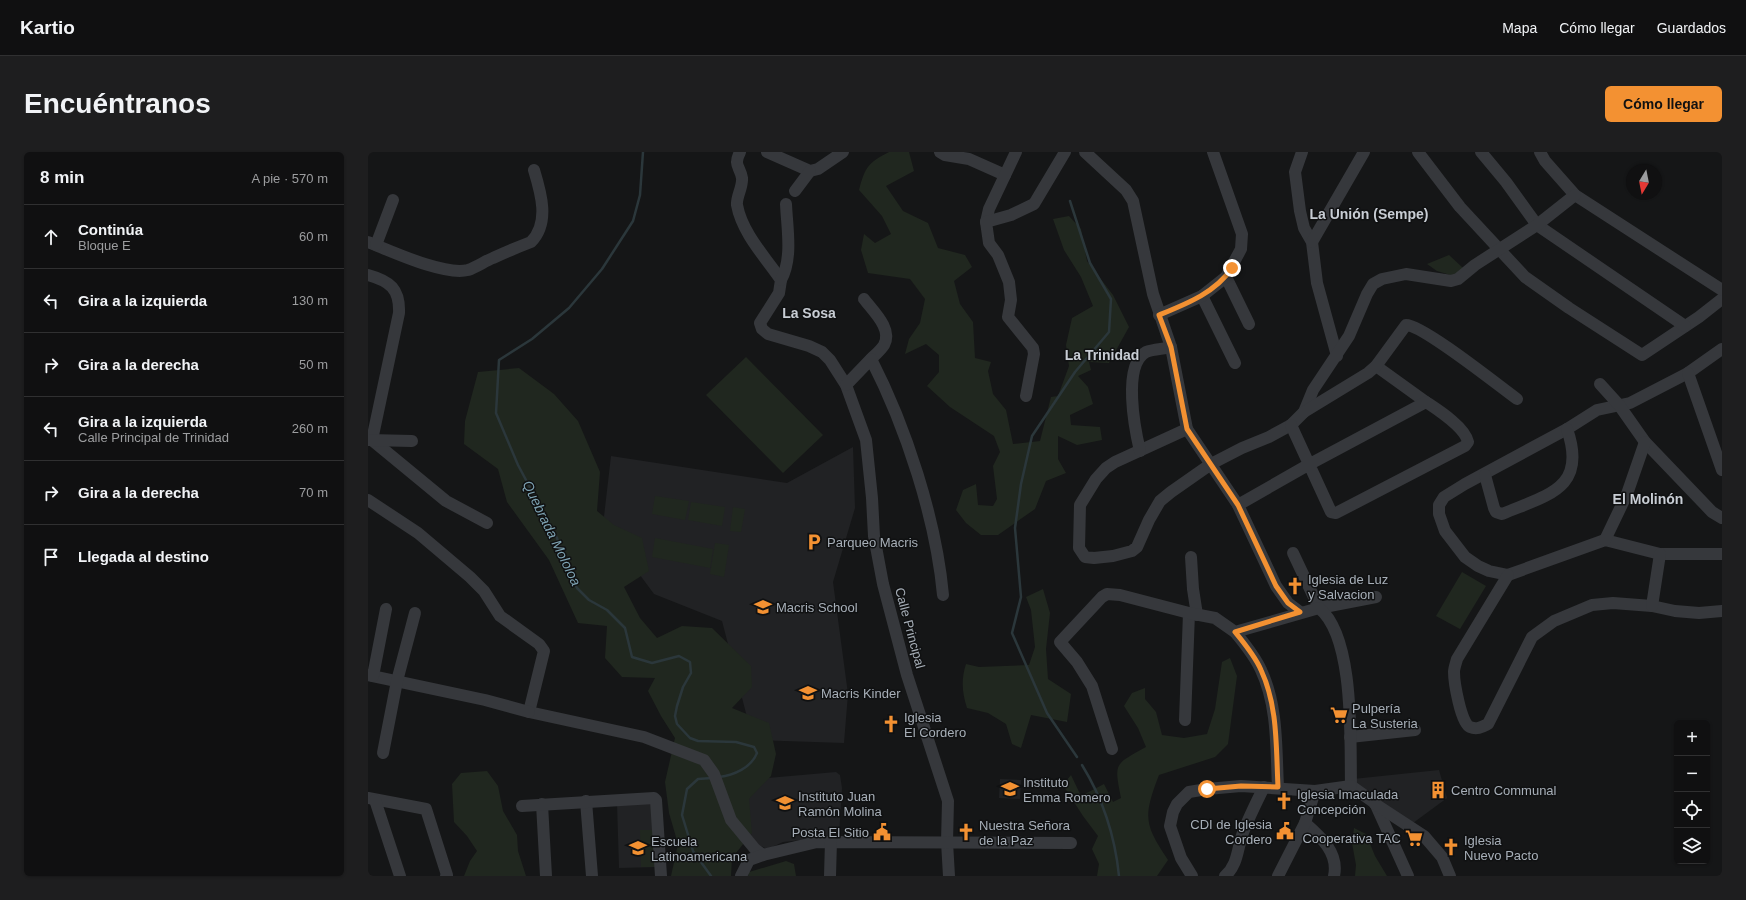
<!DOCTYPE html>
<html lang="es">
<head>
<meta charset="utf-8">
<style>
	body { margin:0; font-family:Arial,sans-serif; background:#1e1e1f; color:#f1f3f6 }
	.controls { position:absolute; right:12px; bottom:12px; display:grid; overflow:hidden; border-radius:6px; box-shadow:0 1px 3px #0004 }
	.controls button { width:36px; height:36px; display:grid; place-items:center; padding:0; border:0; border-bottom:1px solid #303031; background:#101011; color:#f1f3f6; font:20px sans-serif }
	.compass { position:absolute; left:1258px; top:12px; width:36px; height:36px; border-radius:50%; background:#101011; box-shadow:0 1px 3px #0004; rotate:190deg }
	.stop { position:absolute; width:12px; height:12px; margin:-9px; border:3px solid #f39132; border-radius:50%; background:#fff }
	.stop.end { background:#f39132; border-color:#fff; box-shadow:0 1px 4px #0008 }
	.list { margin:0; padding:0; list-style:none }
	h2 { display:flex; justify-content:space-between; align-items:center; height:52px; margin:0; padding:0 16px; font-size:17px }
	h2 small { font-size:13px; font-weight:400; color:#9c9d9f }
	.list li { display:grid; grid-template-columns:26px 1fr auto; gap:12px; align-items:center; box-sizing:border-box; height:64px; padding:0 16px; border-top:1px solid #303031 }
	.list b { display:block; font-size:15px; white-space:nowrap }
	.list p { margin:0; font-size:13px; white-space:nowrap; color:#9c9d9f }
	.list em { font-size:13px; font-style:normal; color:#9c9d9f }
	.icon { flex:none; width:22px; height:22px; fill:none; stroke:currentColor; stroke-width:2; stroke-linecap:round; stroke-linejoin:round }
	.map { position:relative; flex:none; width:1354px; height:724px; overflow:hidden; border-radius:6px }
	header { display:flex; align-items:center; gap:24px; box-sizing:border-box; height:56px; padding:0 20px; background:#101011; border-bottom:1px solid #303031 }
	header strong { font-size:19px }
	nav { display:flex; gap:22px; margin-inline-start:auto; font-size:14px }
	.intro { display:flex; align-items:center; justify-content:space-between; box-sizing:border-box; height:96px; padding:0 24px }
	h1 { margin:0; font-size:28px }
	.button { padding:10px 18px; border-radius:6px; background:#f39132; color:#111; font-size:14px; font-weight:700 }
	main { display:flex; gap:24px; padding:0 24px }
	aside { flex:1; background:#101011; border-radius:6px; box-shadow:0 1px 3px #0004 }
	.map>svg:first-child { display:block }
	.built { fill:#212224 }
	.green { fill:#20271f }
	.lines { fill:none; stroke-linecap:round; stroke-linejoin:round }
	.stream { stroke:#2b373b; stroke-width:2.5 }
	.minor { stroke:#36383c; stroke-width:12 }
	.route { stroke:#f39132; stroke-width:5 }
	.labels { text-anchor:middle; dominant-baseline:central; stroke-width:3; stroke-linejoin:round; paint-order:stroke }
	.poi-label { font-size:13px; fill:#a7afb8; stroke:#101112; text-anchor:start }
	.street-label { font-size:13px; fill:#a7afb8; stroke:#101112 }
	.neighbourhood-label { font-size:14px; font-weight:bold; fill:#c8cdd4; stroke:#101112 }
	.water-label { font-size:14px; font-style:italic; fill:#7ea3b3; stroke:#101112 }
</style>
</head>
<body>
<header>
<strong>Kartio</strong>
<nav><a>Mapa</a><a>Cómo llegar</a><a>Guardados</a></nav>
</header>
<div class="intro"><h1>Encuéntranos</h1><a class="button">Cómo llegar</a></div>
<main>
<aside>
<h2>8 min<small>A pie · 570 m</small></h2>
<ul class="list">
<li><svg class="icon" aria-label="ahead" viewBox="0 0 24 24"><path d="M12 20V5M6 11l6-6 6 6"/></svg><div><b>Continúa</b><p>Bloque E</p></div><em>60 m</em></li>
<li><svg class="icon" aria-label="left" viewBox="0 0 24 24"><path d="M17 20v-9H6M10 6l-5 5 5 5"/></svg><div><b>Gira a la izquierda</b></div><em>130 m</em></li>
<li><svg class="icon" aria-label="right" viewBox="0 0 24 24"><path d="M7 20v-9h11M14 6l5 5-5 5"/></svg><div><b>Gira a la derecha</b></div><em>50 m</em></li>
<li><svg class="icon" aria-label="left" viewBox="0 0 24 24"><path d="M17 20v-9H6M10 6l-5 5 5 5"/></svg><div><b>Gira a la izquierda</b><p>Calle Principal de Trinidad</p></div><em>260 m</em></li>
<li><svg class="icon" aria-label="right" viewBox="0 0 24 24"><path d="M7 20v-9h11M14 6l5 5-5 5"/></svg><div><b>Gira a la derecha</b></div><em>70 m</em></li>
<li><svg class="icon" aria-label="arrive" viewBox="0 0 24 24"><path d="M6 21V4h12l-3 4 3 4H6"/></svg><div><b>Llegada al destino</b></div></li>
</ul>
</aside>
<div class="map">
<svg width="1354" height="724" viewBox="0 0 1354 724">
	<rect width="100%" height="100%" fill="#151617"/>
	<g class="built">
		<path d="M485 295 487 356 465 430 480 542 476 591 385 588 354 469 286 442 235 373 243 304 419 331Z"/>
		<path d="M1071 618 1079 646 1045 671 988 634 985 627Z"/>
		<path d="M468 620 472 623 474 636 471 684 415 690 402 696H397L391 693 384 685 356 630Z"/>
		<path d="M632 627 653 628 652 647 631 646Z"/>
		<path d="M287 650 290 715 251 716 249 652Z"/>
	</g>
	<g class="green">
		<path d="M521 0H541L546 19 518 34 535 59 560 71 570 96 597 103 604 115 586 129 592 152 605 170 607 206 623 210 620 219 625 242 638 258 645 292 672 289 683 245 690 244 701 214 698 193 704 166 725 154 713 125 696 98 685 67 701 64 713 77 719 109 745 143 761 175 741 211 721 210 723 218 710 224 720 235 725 252 702 263 703 273 732 275 734 288 709 293 690 284V307L698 321 678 329 667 357 630 383H613L598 371 588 358 595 338 608 332 610 353 625 354 629 347 625 314 632 300 626 284 582 255 559 234 571 220V203L558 192 537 202 541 187 552 171 557 147 542 127 500 121 493 98 496 82 507 91 523 82 514 64 491 38C497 15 500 11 521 0Z"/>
		<path d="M1081 103 1095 116 1089 125 1069 119 1059 112Z"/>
		<path d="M378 205 455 283 415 321 338 243Z"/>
		<path d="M151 216 186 242 210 269 232 320 229 359 246 373 274 386 281 419 256 435 272 466 289 486 314 474 344 476 383 514 384 535 364 556 401 571 408 602 403 624 381 647 384 681 364 706 363 724H303L310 692 301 661 297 630 307 586 293 564 280 539 287 526 254 525 237 506 239 474 210 471 181 408 139 350 130 317 96 292 97 269 110 220Z"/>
		<path d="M287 344 321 349 317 368 284 362Z"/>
		<path d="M323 350 357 355 354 374 320 368Z"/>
		<path d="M365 355 377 357 373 380 362 379Z"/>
		<path d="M287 386 345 397 342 416 284 405Z"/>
		<path d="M347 391 361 393 356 425 342 422Z"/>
		<path d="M1094 420 1118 434 1092 477 1068 464Z"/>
		<path d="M675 437 682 461 678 497 680 527 703 542 699 570 663 563 653 596 644 592 638 572 620 561 599 556C594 541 593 527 598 512L611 515 661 513 667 495 663 458 658 445Z"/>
		<path d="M862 506 869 524 860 592 847 605 791 623C775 665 776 672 800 708L789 724H729L731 712 724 697 730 684 715 664 695 633 703 623 713 644 736 632 745 650 753 646C746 610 746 613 778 595L770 576 756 554 764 541 777 536V547L788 560 794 583 816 586 839 582 847 557 854 510Z"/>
		<path d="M119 619 130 634 135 659 149 683 150 699 158 724H96L102 709 109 699 99 684 86 670 84 632 93 621Z"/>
		<path d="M986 676 998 682 1007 704 1019 724H987L988 713 984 691Z"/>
		<path d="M272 678H288L290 715H273Z"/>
		<path d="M418 709 426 712 428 724H380L381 720Z"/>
	</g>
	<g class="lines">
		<g class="stream">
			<path d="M275 0 272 43 265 69 234 117 201 156 164 187 131 208 128 261 150 313 189 386 195 410 209 436 221 448 239 458 257 476 264 505 284 511 311 504 322 510 323 521 315 535 309 554 307 564 309 572 322 586 330 589 368 590 386 595 389 601C383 616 366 623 351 625"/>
			<path d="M702 49 722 111 743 147 741 180 707 220 664 284 653 332 647 376 653 445 644 481 679 561 709 605"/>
			<path d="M714 613C735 647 747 684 751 724"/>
			<path d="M343 724 325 699 314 663 319 637 330 627 344 626"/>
		</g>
		<g class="minor">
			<path d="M372 0C365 14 372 14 374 26 375 35 368 45 369 53 374 81 398 106 413 128L411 141 392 171 394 177 400 182 441 194 454 200 462 208 478 233 498 288 504 346 506 384 515 432 539 523 580 649 579 690 581 724"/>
			<path d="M399 0 442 19 450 17 475 0"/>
			<path d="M572 0 577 3 601 7 637 23"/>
			<path d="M717 0 758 38 765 49 785 142 803 195 819 277 870 353 908 434 920 451 932 460"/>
			<path d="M934 0 927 20 932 59 936 76 944 90 949 131 969 204"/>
			<path d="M1050 0 1092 55 1157 125 1201 156 1274 203 1331 165 1354 147"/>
			<path d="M1113 0 1138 30 1169 73 1317 174"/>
			<path d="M1172 0 1177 9 1207 43 1354 138"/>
			<path d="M427 39 442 19"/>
			<path d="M618 70 621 57 648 0"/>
			<path d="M0 90C23 99 76 124 100 118 109 115 117 109 125 106 138 100 150 95 163 90 182 71 173 41 166 18"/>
			<path d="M944 90 996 0"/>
			<path d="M8 93 25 48"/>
			<path d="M0 123C22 129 32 137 31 161L4 288 78 349 119 371"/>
			<path d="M858 125 881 172"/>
			<path d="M413 128C425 106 419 76 418 52"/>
			<path d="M834 144 867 211"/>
			<path d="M496 147C505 159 525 177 516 193 513 198 507 203 503 207"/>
			<path d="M791 163 834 144 858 125 873 97 874 82 845 0"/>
			<path d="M1354 197 1320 221 1262 251 1229 258 1199 277 1097 332 1076 345 1071 353V362L1077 379 1097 405 1110 414 1121 419 1140 423 1237 388 1292 402H1354"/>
			<path d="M1008 214 1058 250"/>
			<path d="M1320 221 1354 318"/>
			<path d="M1232 232 1251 253 1277 290 1344 360 1354 366"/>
			<path d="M478 233 503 207C538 275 568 367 575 443"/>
			<path d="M658 244 666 202 665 196 640 165 643 148 641 130 630 103 621 91 618 70 643 63 666 52 697 0"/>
			<path d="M936 260 945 238 981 184 999 142 1005 132 1014 127 1038 122 1083 129 1090 127 1107 113 1169 73 1207 43"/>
			<path d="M819 277 747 310 738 316 728 327 712 353 711 396 717 405 726 406 745 404 764 399 769 395 781 368 792 349 803 340 843 312 874 296 901 285 923 273 936 260 1000 221 1008 214 1038 173C1055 173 1131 234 1149 247"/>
			<path d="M1 288 44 289"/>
			<path d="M772 299C767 278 754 213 778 200 785 197 796 197 803 195"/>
			<path d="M1117 323 1126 356 1128 360 1134 362C1179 343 1220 337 1199 277"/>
			<path d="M0 348 50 381 102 425 116 439 132 464 171 492 176 499 161 560 276 585 336 608 346 622 363 668 387 697 395 703"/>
			<path d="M870 353 940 313 1058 250C1070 258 1097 275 1100 290L1097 294 968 361 963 360 923 273"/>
			<path d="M1237 388 1259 342 1277 290"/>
			<path d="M925 401 951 456 1008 445"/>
			<path d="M823 405 825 437 829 463"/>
			<path d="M1140 423 1089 507C1088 511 1086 516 1086 520 1086 530 1093 572 1102 575 1109 578 1114 575 1120 572L1164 485 1186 469 1224 453 1245 451 1284 454 1307 459 1331 461 1354 459"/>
			<path d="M1284 454 1292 402"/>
			<path d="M867 480C876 491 887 504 893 518 910 554 908 596 910 635"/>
			<path d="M0 523 117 548 161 560"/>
			<path d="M5 524 18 457"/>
			<path d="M817 568 821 461"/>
			<path d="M982 585 1047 578"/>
			<path d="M744 597 724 534 709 510 692 490 734 445 739 442 752 443 821 461 847 466 867 480 951 456C987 485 982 589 983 634"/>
			<path d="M15 601 29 529 47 461"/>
			<path d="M983 634 1007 651 1040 724"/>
			<path d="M0 646 58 657 79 723 78 724"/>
			<path d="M7 648 32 724"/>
			<path d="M218 649 224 724"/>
			<path d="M174 652 178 724"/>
			<path d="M1007 652 1056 684 1074 705 1082 724"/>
			<path d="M154 654 286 646 288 648 293 724"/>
			<path d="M937 671C953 685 971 701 966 724"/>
			<path d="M373 724 381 708 395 703 449 690 703 691"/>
			<path d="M462 724 463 689"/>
			<path d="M824 724 813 706 802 674 805 660 809 652 821 640 839 637 873 634 947 639 983 634"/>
			<path d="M857 724C871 712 869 694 876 678 882 663 889 649 896 635"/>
			<path d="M910 724 937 671 947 639"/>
		</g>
	</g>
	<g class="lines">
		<path class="route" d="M839 637 873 634 910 635C908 596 910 554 893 518 887 504 876 491 867 480L932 460 920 451 908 434 870 353 819 277 803 195 791 163C818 152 847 141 864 116"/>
	</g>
	<defs>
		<g id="parking-bare" transform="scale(1.38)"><path d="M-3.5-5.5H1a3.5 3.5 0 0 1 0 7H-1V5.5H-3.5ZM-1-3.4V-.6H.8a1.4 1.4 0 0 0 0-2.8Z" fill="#f39132" stroke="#101112" stroke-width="2.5" paint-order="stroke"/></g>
		<g id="church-bare" transform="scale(1.38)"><path d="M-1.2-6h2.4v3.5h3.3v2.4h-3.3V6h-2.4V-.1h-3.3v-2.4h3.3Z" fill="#f39132" stroke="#101112" stroke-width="2.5" paint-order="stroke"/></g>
		<g id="school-bare" transform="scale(1.38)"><path d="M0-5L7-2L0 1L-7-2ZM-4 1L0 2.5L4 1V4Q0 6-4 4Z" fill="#f39132" stroke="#101112" stroke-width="2.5" paint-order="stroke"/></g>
		<g id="supermarket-bare" transform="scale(1.38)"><path d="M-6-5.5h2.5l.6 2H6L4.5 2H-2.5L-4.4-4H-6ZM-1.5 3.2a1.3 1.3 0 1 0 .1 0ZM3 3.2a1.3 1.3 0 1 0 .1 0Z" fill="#f39132" stroke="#101112" stroke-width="2.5" paint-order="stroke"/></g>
		<g id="building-bare" transform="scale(1.38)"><path d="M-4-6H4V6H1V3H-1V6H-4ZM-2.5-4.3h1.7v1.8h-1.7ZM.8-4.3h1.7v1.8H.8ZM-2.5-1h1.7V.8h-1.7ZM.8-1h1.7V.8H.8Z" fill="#f39132" stroke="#101112" stroke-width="2.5" paint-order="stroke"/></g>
		<g id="civic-bare" transform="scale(1.38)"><path d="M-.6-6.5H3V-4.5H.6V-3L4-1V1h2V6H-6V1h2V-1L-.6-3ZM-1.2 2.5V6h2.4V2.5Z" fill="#f39132" stroke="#101112" stroke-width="2.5" paint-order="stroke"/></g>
	</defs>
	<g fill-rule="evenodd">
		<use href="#parking-bare" x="446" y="390"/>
		<use href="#church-bare" x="927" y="434"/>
		<use href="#school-bare" x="395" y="455"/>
		<use href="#school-bare" x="440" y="541"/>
		<use href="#supermarket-bare" x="971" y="563"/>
		<use href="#church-bare" x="523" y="572"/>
		<use href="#school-bare" x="642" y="637"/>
		<use href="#building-bare" x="1070" y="638"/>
		<use href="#church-bare" x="916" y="649"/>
		<use href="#school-bare" x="417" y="651"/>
		<use href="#civic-bare" x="917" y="679"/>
		<use href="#civic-bare" x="514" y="680"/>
		<use href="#church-bare" x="598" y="680"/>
		<use href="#supermarket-bare" x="1046" y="686"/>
		<use href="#church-bare" x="1083" y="695"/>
		<use href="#school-bare" x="270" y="696"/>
	</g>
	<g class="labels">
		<g class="poi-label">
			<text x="459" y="390">Parqueo Macris</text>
			<text x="940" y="427">Iglesia de Luz<tspan x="940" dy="15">y Salvacion</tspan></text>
			<text x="408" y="455">Macris School</text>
			<text x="453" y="541">Macris Kinder</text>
			<text x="984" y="556">Pulpería<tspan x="984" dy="15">La Susteria</tspan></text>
			<text x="536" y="565">Iglesia<tspan x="536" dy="15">El Cordero</tspan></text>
			<text x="655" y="630">Instituto<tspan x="655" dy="15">Emma Romero</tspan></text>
			<text x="1083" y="638">Centro Communal</text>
			<text x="929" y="642">Iglesia Imaculada<tspan x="929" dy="15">Concepción</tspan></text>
			<text x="430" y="644">Instituto Juan<tspan x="430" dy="15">Ramón Molina</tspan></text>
			<text x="904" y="672" text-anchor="end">CDI de Iglesia<tspan x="904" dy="15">Cordero</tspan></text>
			<text x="611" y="673">Nuestra Señora<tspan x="611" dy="15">de la Paz</tspan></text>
			<text x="501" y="680" text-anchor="end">Posta El Sitio</text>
			<text x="1033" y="686" text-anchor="end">Cooperativa TAC</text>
			<text x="1096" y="688">Iglesia<tspan x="1096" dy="15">Nuevo Pacto</tspan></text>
			<text x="283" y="689">Escuela<tspan x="283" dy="15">Latinoamericana</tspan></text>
		</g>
		<g class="street-label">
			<text transform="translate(542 476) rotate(75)">Calle Principal</text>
		</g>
		<g class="neighbourhood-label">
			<text x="1001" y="62">La Unión (Sempe)</text>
			<text x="441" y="161">La Sosa</text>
			<text x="734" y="203">La Trinidad</text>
			<text x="1280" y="347">El Molinón</text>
		</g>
		<g class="water-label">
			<text transform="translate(184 381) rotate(64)">Quebrada Mololoa</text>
		</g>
	</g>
</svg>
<div class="controls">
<button>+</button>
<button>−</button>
<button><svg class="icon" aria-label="locate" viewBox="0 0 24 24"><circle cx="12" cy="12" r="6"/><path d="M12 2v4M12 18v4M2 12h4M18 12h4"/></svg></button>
<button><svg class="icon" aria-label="layers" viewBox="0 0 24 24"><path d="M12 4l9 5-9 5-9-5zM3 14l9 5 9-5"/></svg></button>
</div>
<svg class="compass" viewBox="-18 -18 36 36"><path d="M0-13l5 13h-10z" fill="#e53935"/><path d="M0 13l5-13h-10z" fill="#9c9d9f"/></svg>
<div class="stop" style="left:839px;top:637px"></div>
<div class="stop end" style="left:864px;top:116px"></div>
</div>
</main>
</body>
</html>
